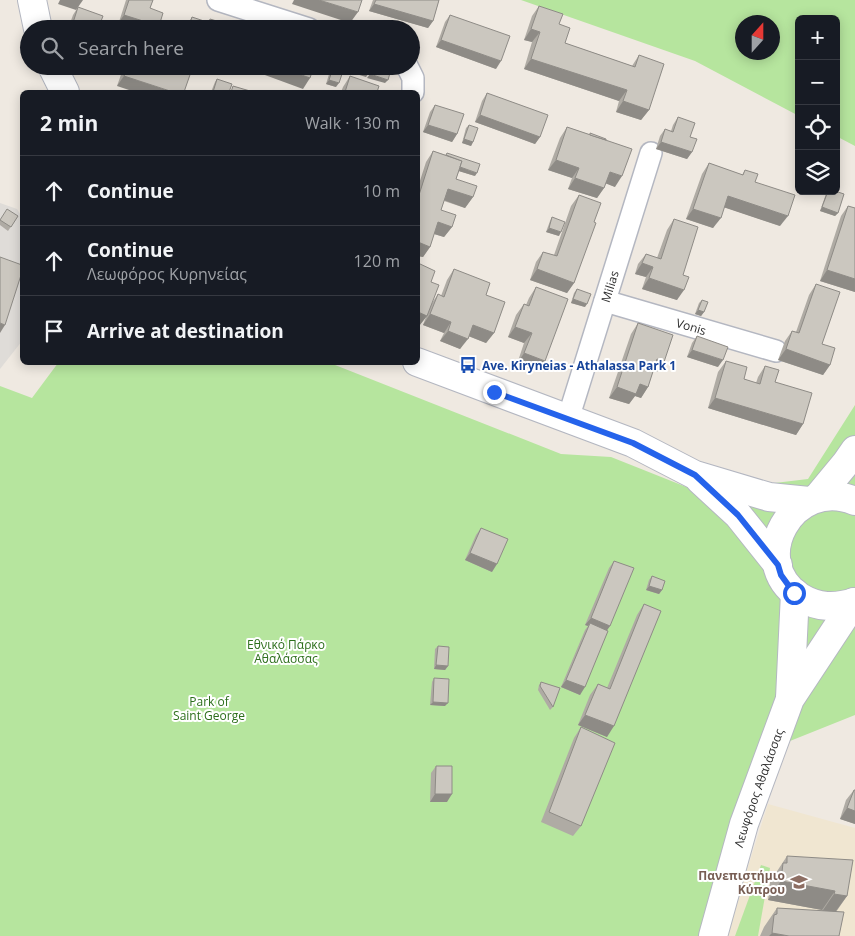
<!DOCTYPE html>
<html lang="en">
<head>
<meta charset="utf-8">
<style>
	body { margin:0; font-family:"Open Sans",sans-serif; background:#20242c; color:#f1f3f6 }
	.controls { position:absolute; right:15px; top:15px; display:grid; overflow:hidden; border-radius:8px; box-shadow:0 2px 12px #0003 }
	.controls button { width:45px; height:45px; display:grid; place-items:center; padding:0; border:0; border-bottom:1px solid #363941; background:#171b24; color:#f1f3f6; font:25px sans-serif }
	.compass { position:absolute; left:735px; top:15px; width:45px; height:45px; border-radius:50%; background:#171b24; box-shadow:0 2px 12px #0003; rotate:21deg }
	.stop { position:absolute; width:15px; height:15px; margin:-11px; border:4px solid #2563eb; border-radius:50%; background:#fff }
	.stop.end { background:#2563eb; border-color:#fff; box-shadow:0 1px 5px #0008 }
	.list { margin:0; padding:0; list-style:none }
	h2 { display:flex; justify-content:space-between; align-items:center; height:65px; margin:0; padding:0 20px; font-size:21px }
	h2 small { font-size:16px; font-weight:400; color:#9ea1a6 }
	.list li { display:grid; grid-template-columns:32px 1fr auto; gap:15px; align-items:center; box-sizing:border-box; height:70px; padding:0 20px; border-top:1px solid #363941 }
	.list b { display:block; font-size:19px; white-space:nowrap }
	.list p { margin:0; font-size:16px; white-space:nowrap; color:#9ea1a6 }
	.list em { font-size:16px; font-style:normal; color:#9ea1a6 }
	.icon { flex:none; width:28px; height:28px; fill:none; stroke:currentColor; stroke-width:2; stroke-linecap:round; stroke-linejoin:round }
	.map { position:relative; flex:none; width:855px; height:936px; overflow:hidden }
	.search { position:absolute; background:#171b24; box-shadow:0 2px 12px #0003; left:20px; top:20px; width:400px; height:55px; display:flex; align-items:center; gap:12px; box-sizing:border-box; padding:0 18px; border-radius:28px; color:#9ea1a6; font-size:19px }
	.panel { position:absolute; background:#171b24; box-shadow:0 2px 12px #0003; left:20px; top:90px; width:400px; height:275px; border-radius:8px }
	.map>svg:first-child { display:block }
	.education { fill:#f0e6d1 }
	.green { fill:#b6e59e; fill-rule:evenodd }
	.plaza { fill:#dfdcd8 }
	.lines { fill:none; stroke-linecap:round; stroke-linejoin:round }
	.minor-casing { stroke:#b4b7c1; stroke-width:24 }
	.secondary-casing { stroke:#b4b7c1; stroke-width:30 }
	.minor { stroke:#fff; stroke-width:21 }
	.secondary { stroke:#fff; stroke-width:28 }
	.wall { fill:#afaba4 }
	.shaded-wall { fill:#8e8b86 }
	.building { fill:#cbc7bf; stroke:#8e8b86 }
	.route { stroke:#2563eb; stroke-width:6 }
	.labels { text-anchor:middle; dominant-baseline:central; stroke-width:4; stroke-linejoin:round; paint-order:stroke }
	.street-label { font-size:12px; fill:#2e2e2e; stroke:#fff }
	.transit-label { font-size:12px; font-weight:bold; fill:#164399; stroke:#fff; text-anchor:start }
	.park-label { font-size:12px; fill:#2c6e1b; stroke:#fff }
	.education-label { font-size:12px; font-weight:bold; fill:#785e54; stroke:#fff; text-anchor:end }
</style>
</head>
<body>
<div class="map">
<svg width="855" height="936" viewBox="0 0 855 936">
	<rect width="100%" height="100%" fill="#efe9e1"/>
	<path class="education" d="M768 804 855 828V936H726Z"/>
	<g class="green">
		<path d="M521 0H855V146L836 136V19H799V116L695 61ZM742 22H772V52H742Z"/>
		<path d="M58 363H330L561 454 611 457 699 492 808 479 855 405V715L765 751 700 936H0V386L32 398Z"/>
		<path d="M761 865 770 868 758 936H735Z"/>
	</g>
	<path class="plaza" d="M0 203 17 209 22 217V341L0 369Z"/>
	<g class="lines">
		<g class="minor-casing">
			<g id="minor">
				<path d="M218 0 309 29"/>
				<path d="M407 66 413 78V92"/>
				<path id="s1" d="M605 301 776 351"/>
				<path id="s2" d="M568 419 651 153"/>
			</g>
		</g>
		<g class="secondary-casing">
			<g id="secondary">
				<path d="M32 0 38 29"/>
				<path d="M52 66 65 92"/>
				<path d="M417 362 633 443 695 475 769 497 809 501"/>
				<path d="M700 480 738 515 778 565"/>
				<path d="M817 498 846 463 855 450"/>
				<path d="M855 501C793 475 745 561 800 597 818 608 835 608 855 602"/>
				<path d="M790 698 795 593"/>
				<path id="s3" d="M713 936 744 824 790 699 854 602"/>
			</g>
		</g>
		<use href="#minor" class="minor"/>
		<use href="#secondary" class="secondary"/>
	</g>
	<g class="wall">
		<path d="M126 0H153L150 8 159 26 157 29H141L119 22Z"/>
		<path d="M373 0H439L433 21 428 28 369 11Z"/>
		<path d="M539 6 559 24 565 43 632 66 639 55 649 110 641 120 616 112 619 101 524 69 532 42 524 40 532 16Z"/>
		<path d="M78 7 98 29H68L73 15Z"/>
		<path d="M450 15 496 69 436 47 445 22Z"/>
		<path d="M192 17 205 29H187L190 20Z"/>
		<path d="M124 66H184L117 86Z"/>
		<path d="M333 68 336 87 326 84 330 71Z"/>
		<path d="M350 76 377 92H341L343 87Z"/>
		<path d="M217 79 229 92H211L215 82Z"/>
		<path d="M487 93 540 137 535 144 475 122 482 101Z"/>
		<path d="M435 105 457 134 452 142 423 132 430 112Z"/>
		<path d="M678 117 692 152 687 159 656 149 660 136 665 129 671 131 673 125Z"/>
		<path d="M469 125 473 142 471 146 462 143 466 128Z"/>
		<path d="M567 127 606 140 615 187 606 183 604 188 597 198 568 189 572 178 548 170 560 138Z"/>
		<path d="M433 151 446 155 447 153 475 176 459 171 456 179 473 197 465 208 444 201 441 210 452 227 444 237 434 234 430 247 423 257 418 256V187L426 162Z"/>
		<path d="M709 163 742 175 745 170 755 182 780 226 724 207 713 228 686 219 702 174Z"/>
		<path d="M827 191H835L838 213 835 216 820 211Z"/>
		<path d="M579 195 594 222 574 283 567 293 530 280 536 262 543 252 554 255 571 206Z"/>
		<path d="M848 206 855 208V292L820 281 841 216Z"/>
		<path d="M18 216 8 231 0 225V219Z"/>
		<path d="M552 217 559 236 546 232 550 221Z"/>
		<path d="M674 219 683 275 677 300 642 289 646 277 635 274 638 264 646 254 657 258 667 230Z"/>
		<path d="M454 269 486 295 494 333 486 343 468 336 460 349 440 341 444 333 423 325 426 317 419 326 431 282 432 303 438 294 441 296 447 280Z"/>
		<path d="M816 284 822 344 830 365 823 375 778 360 785 341 792 331 796 332 809 295Z"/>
		<path d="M536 287 537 371 517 364 524 343 508 337 516 315 524 304 526 305 529 298Z"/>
		<path d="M577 289 585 307 571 303 574 293Z"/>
		<path d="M702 300 704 312 701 316 695 314 699 303Z"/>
		<path d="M638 323 664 362 657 372 653 371 648 387 641 398 635 396 629 404 609 398 631 334Z"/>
		<path d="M697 336 718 367 687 357 692 343Z"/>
		<path d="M726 361 744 379 756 383 758 377 765 366 803 424 796 435 708 408 718 372Z"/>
		<path d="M481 528 492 572 465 560 476 535Z"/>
		<path d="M614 561 610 626 607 630 580 695 561 687 585 630 588 626 585 625 609 568Z"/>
		<path d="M652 576 662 590 659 594 646 590 649 580Z"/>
		<path d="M644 604 607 737 578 725 590 695 598 684 607 688 637 615Z"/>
		<path d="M438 646 448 666 445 670 434 669 435 649Z"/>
		<path d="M434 678 445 706 430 705 432 682Z"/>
		<path d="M541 682 553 707 550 710 538 690 539 685Z"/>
		<path d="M581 727V826L573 836 541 822 574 738Z"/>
		<path d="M436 766 447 802H430L431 773Z"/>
		<path d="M854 790 855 824 840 819 846 800Z"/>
		<path d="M787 856 847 896 836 912 839 936H760L764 927 777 908 821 911 822 910 768 900 770 882Z"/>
	</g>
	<g class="shaded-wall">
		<path d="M60 0H83L76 10 58 4Z"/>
		<path d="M294 0H319L358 12 350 23 292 4Z"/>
		<path d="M374 4 433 21 428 28 369 11Z"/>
		<path d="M124 15 159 26 157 29H141L119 22Z"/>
		<path d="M531 29 540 32 532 42 524 40Z"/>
		<path d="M441 40 501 61 496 69 436 47Z"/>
		<path d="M531 59 627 90 619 101 524 69Z"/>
		<path d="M240 66H277L310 78 303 89Z"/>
		<path d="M333 66H359L371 70 366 77 333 67Z"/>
		<path d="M370 74 388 80 385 83 367 78Z"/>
		<path d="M124 76 173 92H135L117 86Z"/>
		<path d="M329 80 339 83 336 87 326 84Z"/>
		<path d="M623 101 649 110 641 120 616 112Z"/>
		<path d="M480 115 540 137 535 144 475 122Z"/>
		<path d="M428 125 457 134 452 142 423 132Z"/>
		<path d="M464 139 473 142 471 146 462 143Z"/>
		<path d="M661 142 692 152 687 159 656 149Z"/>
		<path d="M556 160 579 168 572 178 548 170Z"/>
		<path d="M444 162 477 173 475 176 442 166Z"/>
		<path d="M610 172 622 176 615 187 602 182Z"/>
		<path d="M575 178 604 188 597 198 568 189Z"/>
		<path d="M448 189 473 197 465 208 441 199Z"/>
		<path d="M728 196 788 216 780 226 720 206Z"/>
		<path d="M822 207 838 213 835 216 820 211Z"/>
		<path d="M693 209 721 218 713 228 686 219Z"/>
		<path d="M438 222 452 227 444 237 431 233Z"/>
		<path d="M549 228 561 232 559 236 546 232Z"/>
		<path d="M418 242 430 247 423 257 418 256Z"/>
		<path d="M642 263 653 267 646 277 635 274Z"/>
		<path d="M537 269 574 283 567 293 530 280Z"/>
		<path d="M827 270 855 279V292L820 281Z"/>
		<path d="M649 278 684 290 677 300 642 289Z"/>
		<path d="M573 299 587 304 585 307 571 303Z"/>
		<path d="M698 310 704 312 701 316 695 314Z"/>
		<path d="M418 312 427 316 419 326 418 325Z"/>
		<path d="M430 314 451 322 444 333 423 325Z"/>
		<path d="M0 323 5 325 0 333Z"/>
		<path d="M473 325 494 333 486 343 466 335Z"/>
		<path d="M515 327 532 333 524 343 508 337Z"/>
		<path d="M448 331 468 339 460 349 440 341Z"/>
		<path d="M786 349 830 365 823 375 778 360Z"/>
		<path d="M692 350 723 360 718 367 687 357Z"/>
		<path d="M524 353 545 361 537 371 517 364Z"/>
		<path d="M657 359 664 362 657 372 650 370Z"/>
		<path d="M640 384 648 387 641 398 635 396 629 404 609 398 617 387Z"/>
		<path d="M715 398 803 424 796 435 708 408Z"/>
		<path d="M470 553 497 564 492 572 465 560Z"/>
		<path d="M649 586 662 590 659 594 646 590Z"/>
		<path d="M591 618 610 626 605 633 590 623 588 626 585 625Z"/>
		<path d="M436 665 448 666 445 670 434 669Z"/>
		<path d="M566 680 585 687 580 695 561 687Z"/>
		<path d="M433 702 448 703 445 706 430 705Z"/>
		<path d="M585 715 614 726 607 737 578 725Z"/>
		<path d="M435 794H452L447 802H430Z"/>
		<path d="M847 808 855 811V824L840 819Z"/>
		<path d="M781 881 835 891 822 910 768 900Z"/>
		<path d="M834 894 847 896 833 915 821 913Z"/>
		<path d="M772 933 789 936H769Z"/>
	</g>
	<g class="building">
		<path d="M129 0H153L150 8 163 13 159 26 124 15Z"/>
		<path d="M319 0H362L358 12Z"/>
		<path d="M376 0H439L433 21 374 4Z"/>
		<path d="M539 6 563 14 559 24 570 28 565 43 635 67 639 55 664 64 649 110 623 101 627 90 531 59 540 32 531 29Z"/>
		<path d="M78 7 103 16 98 29H71Z"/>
		<path d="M450 15 510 36 501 61 441 40Z"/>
		<path d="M192 17 207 22 205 29H188Z"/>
		<path d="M210 19 220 22 218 29H207Z"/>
		<path d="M128 66H184L192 69 184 92H173L124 76Z"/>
		<path d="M277 66H314L310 78Z"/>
		<path d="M359 66H372L371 70Z"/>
		<path d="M372 66H392L388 80 370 74Z"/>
		<path d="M333 68 343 71 339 83 329 80Z"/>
		<path d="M350 76 379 86 377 92H345Z"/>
		<path d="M217 79 232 84 229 92H213Z"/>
		<path d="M233 86 250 91V92H231Z"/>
		<path d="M487 93 548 115 540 137 480 115Z"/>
		<path d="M435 105 464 114 457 134 428 125Z"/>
		<path d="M678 117 695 123 690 137 697 139 692 152 661 142 665 129 673 132Z"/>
		<path d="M469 125 478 128 473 142 464 139Z"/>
		<path d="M567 127 632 149 622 176 610 172 604 188 575 178 579 168 556 160Z"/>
		<path d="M590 133 606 139V140L590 135Z"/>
		<path d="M433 151 462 161 456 179 477 186 473 197 448 189 441 210 456 215 452 227 438 222 430 247 418 242V198Z"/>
		<path d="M447 153 480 164 477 173 460 167 462 161 446 155Z"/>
		<path d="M709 163 743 175 745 170 758 174 755 182 795 195 788 216 728 196 721 218 693 209Z"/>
		<path d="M828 191H835L844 194 838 213 822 207Z"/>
		<path d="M579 195 601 203 594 222 596 223 574 283 537 269 543 252 557 256Z"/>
		<path d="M848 206 855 208V279L827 270Z"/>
		<path d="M7 209 18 216 11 227 0 220Z"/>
		<path d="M552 217 565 222 561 232 549 228Z"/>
		<path d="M674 219 698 227 683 275 689 277 684 290 649 278 653 267 642 263 646 254 661 259Z"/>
		<path d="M0 257 22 265V272L5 325 0 323Z"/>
		<path d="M418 263 435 271 431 282 439 285 427 316 418 312Z"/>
		<path d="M454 269 490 283 486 295 505 302 494 333 473 325 468 339 448 331 451 322 430 314 438 294 444 297Z"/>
		<path d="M816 284 840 292 822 344 835 348 830 365 786 349 792 331 799 333Z"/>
		<path d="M536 287 568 299 545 361 524 353 532 333 515 327 524 304 529 306Z"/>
		<path d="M577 289 591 294 587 304 573 299Z"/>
		<path d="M702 300 708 302 704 312 698 310Z"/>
		<path d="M638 323 673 335 664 362 657 359 648 387 640 384 636 394 617 387Z"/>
		<path d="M697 336 728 347 723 360 692 350Z"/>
		<path d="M726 361 747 367 744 379 760 384 765 366 779 370 775 382 812 393 803 424 715 398Z"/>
		<path d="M481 528 508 539 497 564 470 553Z"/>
		<path d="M614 561 634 568 610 626 591 618Z"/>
		<path d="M652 576 665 581 662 590 649 586Z"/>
		<path d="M644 604 661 611 614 726 585 715 598 684 610 689Z"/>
		<path d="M590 623 608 631 585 687 566 680Z"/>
		<path d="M438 646 449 647 448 666 436 665Z"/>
		<path d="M434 678 449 679 448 703 433 702Z"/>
		<path d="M541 682 560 688 553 707 540 686Z"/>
		<path d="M581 727 615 743 581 826 549 812Z"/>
		<path d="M436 766H452V794H435Z"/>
		<path d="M854 790H855V811L847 808Z"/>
		<path d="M787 856 853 860 847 896 834 894 835 891 781 881 783 863H787Z"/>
		<path d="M777 908 844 912 839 936H789L772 933 774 915 777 914Z"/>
	</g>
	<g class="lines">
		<path class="route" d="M494 392 633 443 695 475 738 515 778 565 781 575 794 593"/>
	</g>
	<defs>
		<g id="bus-bare" transform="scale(1.35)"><path d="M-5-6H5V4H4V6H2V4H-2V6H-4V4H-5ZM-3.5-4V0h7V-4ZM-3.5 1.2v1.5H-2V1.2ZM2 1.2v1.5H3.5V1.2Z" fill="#1a4fb4" stroke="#fff" stroke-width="2.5" paint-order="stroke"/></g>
		<g id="university-bare" transform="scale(1.35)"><path d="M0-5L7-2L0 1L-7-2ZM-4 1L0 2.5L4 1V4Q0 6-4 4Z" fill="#8d6e63" stroke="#fff" stroke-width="2.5" paint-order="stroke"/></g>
	</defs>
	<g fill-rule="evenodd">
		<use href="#bus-bare" x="468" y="365"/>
		<use href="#university-bare" x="799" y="882"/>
	</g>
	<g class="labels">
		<g class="street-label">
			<text stroke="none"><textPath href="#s2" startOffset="139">Milias</textPath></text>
			<text stroke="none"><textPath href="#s1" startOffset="90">Vonis</textPath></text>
			<text stroke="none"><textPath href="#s3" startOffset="155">Λεωφόρος Αθαλάσσας</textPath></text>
		</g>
		<g class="transit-label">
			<text x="482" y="365">Ave. Kiryneias - Athalassa Park 1</text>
		</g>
		<g class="park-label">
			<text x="286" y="644">Εθνικό Πάρκο<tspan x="286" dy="14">Αθαλάσσας</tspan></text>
			<text x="209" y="701">Park of<tspan x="209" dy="14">Saint George</tspan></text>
		</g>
		<g class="education-label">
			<text x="785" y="875">Πανεπιστήμιο<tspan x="785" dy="14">Κύπρου</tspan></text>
		</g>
	</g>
</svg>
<div class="controls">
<button>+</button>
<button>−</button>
<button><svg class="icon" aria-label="locate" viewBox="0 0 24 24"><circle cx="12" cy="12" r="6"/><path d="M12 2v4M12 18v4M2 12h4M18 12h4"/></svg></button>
<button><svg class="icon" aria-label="layers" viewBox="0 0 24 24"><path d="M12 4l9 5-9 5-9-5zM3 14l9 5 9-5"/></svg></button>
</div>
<svg class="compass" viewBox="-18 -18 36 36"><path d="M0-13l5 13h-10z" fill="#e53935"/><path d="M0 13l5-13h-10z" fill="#9ea1a6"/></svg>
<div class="stop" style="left:794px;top:593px"></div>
<div class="stop end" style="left:494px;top:392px"></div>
<div class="search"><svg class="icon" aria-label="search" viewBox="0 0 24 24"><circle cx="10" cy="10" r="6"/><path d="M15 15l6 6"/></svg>Search here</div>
<section class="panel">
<h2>2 min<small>Walk · 130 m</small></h2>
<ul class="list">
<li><svg class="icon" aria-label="ahead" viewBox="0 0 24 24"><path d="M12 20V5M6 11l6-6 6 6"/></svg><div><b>Continue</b></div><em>10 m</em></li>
<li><svg class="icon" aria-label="ahead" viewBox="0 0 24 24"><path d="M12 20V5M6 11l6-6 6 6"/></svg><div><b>Continue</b><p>Λεωφόρος Κυρηνείας</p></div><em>120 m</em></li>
<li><svg class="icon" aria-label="arrive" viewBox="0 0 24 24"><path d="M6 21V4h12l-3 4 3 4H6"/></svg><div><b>Arrive at destination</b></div></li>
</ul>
</section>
</div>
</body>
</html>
